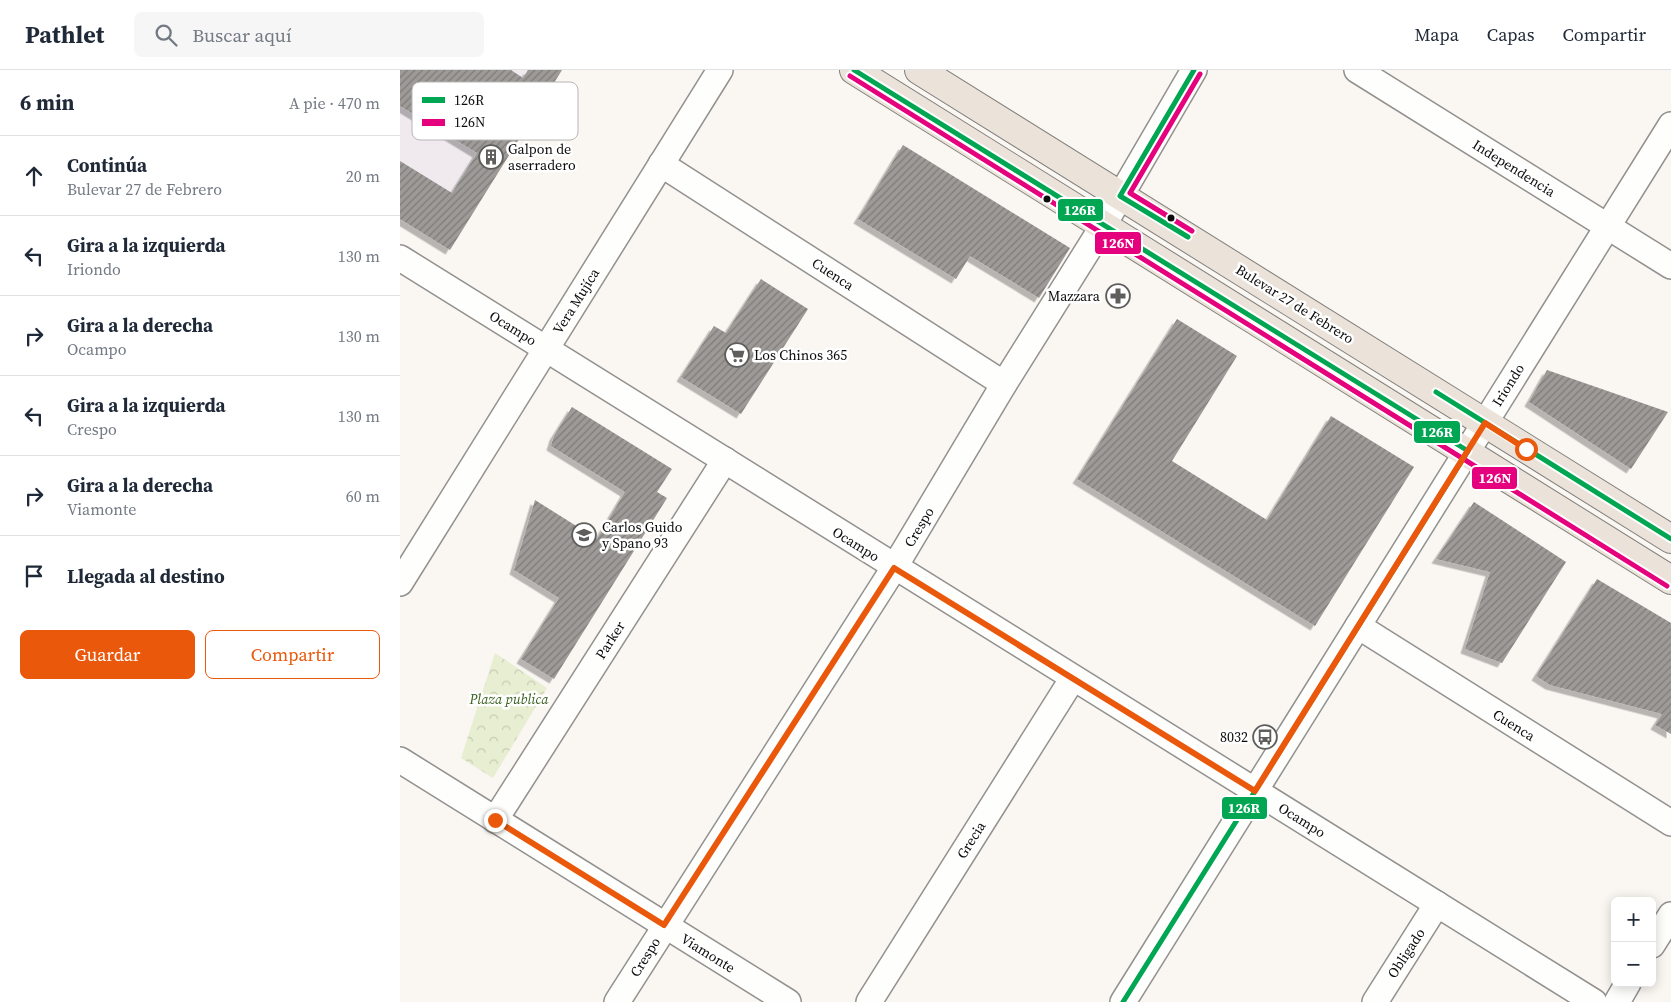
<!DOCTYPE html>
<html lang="es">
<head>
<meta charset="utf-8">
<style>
	body { margin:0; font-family:"Source Serif 4",serif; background:#f6f6f7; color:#1f2937 }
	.controls { position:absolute; right:15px; bottom:15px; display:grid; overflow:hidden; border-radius:8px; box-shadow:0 2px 12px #0003 }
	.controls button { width:45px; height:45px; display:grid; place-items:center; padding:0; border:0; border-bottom:1px solid #e0e1e3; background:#fff; color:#1f2937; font:25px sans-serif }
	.stop { position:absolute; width:15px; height:15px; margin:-11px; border:4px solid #ea580c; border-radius:50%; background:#fff }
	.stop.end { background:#ea580c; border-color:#fff; box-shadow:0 1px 5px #0008 }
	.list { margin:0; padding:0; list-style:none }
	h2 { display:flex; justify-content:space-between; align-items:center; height:65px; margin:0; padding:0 20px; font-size:21px }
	h2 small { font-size:16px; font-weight:400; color:#747a83 }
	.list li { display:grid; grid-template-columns:32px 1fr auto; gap:15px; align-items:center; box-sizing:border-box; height:80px; padding:0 20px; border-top:1px solid #e0e1e3 }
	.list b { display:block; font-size:19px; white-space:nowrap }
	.list p { margin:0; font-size:16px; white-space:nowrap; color:#747a83 }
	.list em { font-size:16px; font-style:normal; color:#747a83 }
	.actions { display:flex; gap:10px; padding:15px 20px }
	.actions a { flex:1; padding:11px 0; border:1px solid #ea580c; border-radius:8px; text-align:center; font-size:18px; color:#ea580c }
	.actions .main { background:#ea580c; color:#fff }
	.icon { flex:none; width:28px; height:28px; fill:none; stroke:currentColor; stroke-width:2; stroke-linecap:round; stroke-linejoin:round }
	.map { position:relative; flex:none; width:1271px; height:932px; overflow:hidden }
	header { display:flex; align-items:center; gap:30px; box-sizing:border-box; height:70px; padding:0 25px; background:#fff; border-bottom:1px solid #e0e1e3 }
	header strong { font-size:24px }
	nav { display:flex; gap:28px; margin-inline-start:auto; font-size:18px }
	.search { width:350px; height:45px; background:#f6f6f7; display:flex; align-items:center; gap:12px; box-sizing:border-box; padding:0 18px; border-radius:8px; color:#747a83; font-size:19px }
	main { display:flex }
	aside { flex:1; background:#fff }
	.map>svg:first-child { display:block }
	.industrial { fill:#f0eaee }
	.park { fill:url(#park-crowns) }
	.building { fill:url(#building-hatch); filter:url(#shadow) }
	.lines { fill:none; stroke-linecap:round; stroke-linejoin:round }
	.minor-casing { stroke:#93918f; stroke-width:28 }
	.major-casing { stroke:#807f7c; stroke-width:30 }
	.minor { stroke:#fefefd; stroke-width:25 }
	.major { stroke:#ebe2d9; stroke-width:28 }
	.bus-1-casing { stroke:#fff; stroke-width:9 }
	.bus-2-casing { stroke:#fff; stroke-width:9 }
	.bus-1 { stroke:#00a651; stroke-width:5 }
	.bus-2 { stroke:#e5007d; stroke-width:5 }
	.route { stroke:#ea580c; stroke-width:6 }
	.bus-dot { fill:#0c0c0c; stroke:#fff; stroke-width:2 }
	.labels { text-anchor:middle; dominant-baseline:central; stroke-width:5; stroke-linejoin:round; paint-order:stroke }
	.poi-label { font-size:14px; fill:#0c0c0c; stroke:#fff; text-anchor:start }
	.street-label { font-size:14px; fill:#0c0c0c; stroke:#fff }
	.park-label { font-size:14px; font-style:italic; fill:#3b6120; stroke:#fff }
	.key { fill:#fff; stroke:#b6b6b6; stroke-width:1 }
	.key-label { font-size:14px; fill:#0c0c0c }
	.line-badge { stroke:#fff; stroke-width:2 }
	.badge-label { font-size:14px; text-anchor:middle; font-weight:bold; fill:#fff }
</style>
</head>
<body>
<header>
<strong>Pathlet</strong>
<div class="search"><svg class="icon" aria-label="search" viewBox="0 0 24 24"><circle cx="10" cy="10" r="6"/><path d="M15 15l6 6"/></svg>Buscar aquí</div>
<nav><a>Mapa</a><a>Capas</a><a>Compartir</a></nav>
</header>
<main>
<aside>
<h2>6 min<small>A pie · 470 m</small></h2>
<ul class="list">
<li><svg class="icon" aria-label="ahead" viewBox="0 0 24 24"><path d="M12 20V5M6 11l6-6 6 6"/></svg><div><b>Continúa</b><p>Bulevar 27 de Febrero</p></div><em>20 m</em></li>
<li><svg class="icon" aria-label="left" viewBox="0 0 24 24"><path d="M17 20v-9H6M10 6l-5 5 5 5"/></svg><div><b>Gira a la izquierda</b><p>Iriondo</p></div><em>130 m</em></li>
<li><svg class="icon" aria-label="right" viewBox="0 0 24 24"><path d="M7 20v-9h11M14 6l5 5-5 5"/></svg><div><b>Gira a la derecha</b><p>Ocampo</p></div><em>130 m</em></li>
<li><svg class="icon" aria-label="left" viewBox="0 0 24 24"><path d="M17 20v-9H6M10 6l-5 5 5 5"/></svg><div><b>Gira a la izquierda</b><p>Crespo</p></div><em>130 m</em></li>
<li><svg class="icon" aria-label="right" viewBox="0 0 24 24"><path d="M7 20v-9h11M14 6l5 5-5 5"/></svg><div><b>Gira a la derecha</b><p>Viamonte</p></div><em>60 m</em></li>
<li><svg class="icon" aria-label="arrive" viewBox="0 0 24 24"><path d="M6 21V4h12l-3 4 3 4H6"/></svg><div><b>Llegada al destino</b></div></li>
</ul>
<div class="actions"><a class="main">Guardar</a><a>Compartir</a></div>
</aside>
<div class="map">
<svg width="1271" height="932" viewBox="0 0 1271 932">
	<defs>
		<pattern id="park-crowns" width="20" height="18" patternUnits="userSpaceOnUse" patternTransform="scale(1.25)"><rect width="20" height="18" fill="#e8eed2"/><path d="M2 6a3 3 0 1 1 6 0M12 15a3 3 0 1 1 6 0" fill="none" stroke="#c6cbb3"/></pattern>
		<pattern id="building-hatch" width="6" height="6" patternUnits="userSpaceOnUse" patternTransform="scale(1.25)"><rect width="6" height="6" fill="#9d9a97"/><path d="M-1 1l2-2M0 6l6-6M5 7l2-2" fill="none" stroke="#7e7c7a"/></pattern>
		<filter id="shadow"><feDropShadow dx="-4.5" dy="4.5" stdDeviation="0" flood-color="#0004"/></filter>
	</defs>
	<rect width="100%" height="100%" fill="#faf6f1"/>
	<path class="industrial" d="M0 0H162L50 180 0 149Z"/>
	<path class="park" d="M95 583 147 618 93 708 61 688Z"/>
	<g class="building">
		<path d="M0 0H111L123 8 128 0H162L50 180 0 149V91L52 123 77 83 0 36Z"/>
		<path d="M503 75 670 178 639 228 570 186 556 209 458 149Z"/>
		<path d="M361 209 408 239 341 344 281 307 314 256 326 263Z"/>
		<path d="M777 249 837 286 772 391 867 450 931 346 1014 397 915 556 677 409Z"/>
		<path d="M1147 300 1268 342 1231 399 1129 332Z"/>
		<path d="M172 337 272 399 257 422 267 428 154 609 121 589 159 528 114 500 135 430 197 469 225 422 151 376 154 366Z"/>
		<path d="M1074 432 1166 492 1102 593 1065 579 1090 502 1036 489Z"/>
		<path d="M1197 509 1271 553V664L1255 655 1262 644 1150 615 1136 606Z"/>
	</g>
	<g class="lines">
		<g class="minor-casing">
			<g id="minor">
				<path d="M957 0 1271 196"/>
				<path d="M261 94 604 314"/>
				<path d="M0 188 1194 932"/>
				<path d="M0 513 320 0"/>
				<path d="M958 556 1271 753"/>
				<path d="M0 690 388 932"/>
				<path d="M95 750 325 390"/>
				<path d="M1252 875 1271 845"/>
				<path d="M217 932 494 498 604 314 703 156 794 0"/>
				<path d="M469 932 673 608"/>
				<path d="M723 932 1271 55"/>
				<path d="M975 932 1037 834"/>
				<path d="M1217 932 1228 913"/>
			</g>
		</g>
		<g class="major-casing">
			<g id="major">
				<path d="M454 0 1271 510"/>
				<path d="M519 0 1271 469"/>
			</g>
		</g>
		<use href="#minor" class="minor"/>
		<use href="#major" class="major"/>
		<g class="bus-1-casing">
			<g id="bus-1">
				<path d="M454 0 1068 381 723 932"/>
				<path d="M788 167 720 126 794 0"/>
				<path d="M1036 322 1271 469"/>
			</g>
		</g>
		<g class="bus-2-casing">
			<g id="bus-2">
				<path d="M450 6 1267 516"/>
				<path d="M792 161 730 123 800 4"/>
			</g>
		</g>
		<use href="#bus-1" class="bus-1"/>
		<use href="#bus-2" class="bus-2"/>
	</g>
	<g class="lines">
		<path class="route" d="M95 750 264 855 494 498 855 721 1085 353 1126 379"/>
	</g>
	<defs>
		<g id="building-ring" transform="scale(1.25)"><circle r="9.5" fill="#fff" stroke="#5f5e5c" stroke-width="1.5"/><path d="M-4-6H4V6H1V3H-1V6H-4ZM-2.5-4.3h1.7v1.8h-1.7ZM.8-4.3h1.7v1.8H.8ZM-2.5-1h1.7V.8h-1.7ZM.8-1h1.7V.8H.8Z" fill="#5f5e5c"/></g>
		<g id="pharmacy-ring" transform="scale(1.25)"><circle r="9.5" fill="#fff" stroke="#5f5e5c" stroke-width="1.5"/><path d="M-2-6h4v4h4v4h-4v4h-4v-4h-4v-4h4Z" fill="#5f5e5c"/></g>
		<g id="supermarket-ring" transform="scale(1.25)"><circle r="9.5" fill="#fff" stroke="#5f5e5c" stroke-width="1.5"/><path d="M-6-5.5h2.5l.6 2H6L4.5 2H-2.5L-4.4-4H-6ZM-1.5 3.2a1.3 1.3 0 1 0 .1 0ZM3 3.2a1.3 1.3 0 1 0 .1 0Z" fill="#5f5e5c"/></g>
		<g id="school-ring" transform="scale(1.25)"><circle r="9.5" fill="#fff" stroke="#5f5e5c" stroke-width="1.5"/><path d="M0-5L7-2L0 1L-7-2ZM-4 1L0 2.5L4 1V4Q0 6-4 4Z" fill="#5f5e5c"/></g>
		<g id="bus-ring" transform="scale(1.25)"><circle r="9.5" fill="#fff" stroke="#5f5e5c" stroke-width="1.5"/><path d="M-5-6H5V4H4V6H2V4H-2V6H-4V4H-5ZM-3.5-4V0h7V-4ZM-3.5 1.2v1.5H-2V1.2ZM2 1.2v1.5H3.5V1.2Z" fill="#5f5e5c"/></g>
	</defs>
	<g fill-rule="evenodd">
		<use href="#building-ring" x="91" y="87"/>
		<use href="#pharmacy-ring" x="718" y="226"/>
		<use href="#supermarket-ring" x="337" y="285"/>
		<use href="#school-ring" x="184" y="465"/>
		<use href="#bus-ring" x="865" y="667"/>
	</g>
	<g class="bus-dot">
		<circle cx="647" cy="129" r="4.5"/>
		<circle cx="771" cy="148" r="4.5"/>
	</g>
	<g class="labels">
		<g class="poi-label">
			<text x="108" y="79">Galpon de<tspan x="108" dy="16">aserradero</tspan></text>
			<text x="700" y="226" text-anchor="end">Mazzara</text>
			<text x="354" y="285">Los Chinos 365</text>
			<text x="202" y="457">Carlos Guido<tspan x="202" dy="16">y Spano 93</tspan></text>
			<text x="848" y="667" text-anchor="end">8032</text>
		</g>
		<g class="street-label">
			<text transform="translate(1114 98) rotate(32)">Independencia</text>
			<text transform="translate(433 204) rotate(33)">Cuenca</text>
			<text transform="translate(176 231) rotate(-58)">Vera Mujíca</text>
			<text transform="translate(895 234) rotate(32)">Bulevar 27 de Febrero</text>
			<text transform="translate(113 258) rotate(32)">Ocampo</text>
			<text transform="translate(1108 315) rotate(-58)">Iriondo</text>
			<text transform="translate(519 457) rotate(-59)">Crespo</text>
			<text transform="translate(456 474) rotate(32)">Ocampo</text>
			<text transform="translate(210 570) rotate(-57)">Parker</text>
			<text transform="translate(1114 655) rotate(32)">Cuenca</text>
			<text transform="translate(902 750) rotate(32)">Ocampo</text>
			<text transform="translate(571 770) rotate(-58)">Grecia</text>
			<text transform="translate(308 883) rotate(32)">Viamonte</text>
			<text transform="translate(1006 883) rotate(-57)">Obligado</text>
			<text transform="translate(245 887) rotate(-58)">Crespo</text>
		</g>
		<g class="park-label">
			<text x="109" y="629">Plaza publica</text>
		</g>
	</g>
	<rect x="12" y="12" width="166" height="58" rx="8" class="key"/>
	<rect x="22" y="27" width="23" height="6" fill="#00a651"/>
	<rect x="22" y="49" width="23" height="7" fill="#e5007d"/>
	<g class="key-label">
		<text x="54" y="35">126R</text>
		<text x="54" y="57">126N</text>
	</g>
	<g class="line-badge">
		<rect x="657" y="128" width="47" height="24" rx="5" fill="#00a651"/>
		<rect x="694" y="161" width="48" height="24" rx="5" fill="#e5007d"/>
		<rect x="1013" y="350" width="48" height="24" rx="5" fill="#00a651"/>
		<rect x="1071" y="396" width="47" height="24" rx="5" fill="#e5007d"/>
		<rect x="821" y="726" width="47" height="24" rx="5" fill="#00a651"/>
	</g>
	<g class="badge-label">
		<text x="680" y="145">126R</text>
		<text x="718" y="178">126N</text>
		<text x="1037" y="367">126R</text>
		<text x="1095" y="413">126N</text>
		<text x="844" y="743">126R</text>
	</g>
</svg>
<div class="controls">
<button>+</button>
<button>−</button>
</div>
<div class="stop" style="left:1126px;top:379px"></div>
<div class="stop end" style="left:95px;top:750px"></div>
</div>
</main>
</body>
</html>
